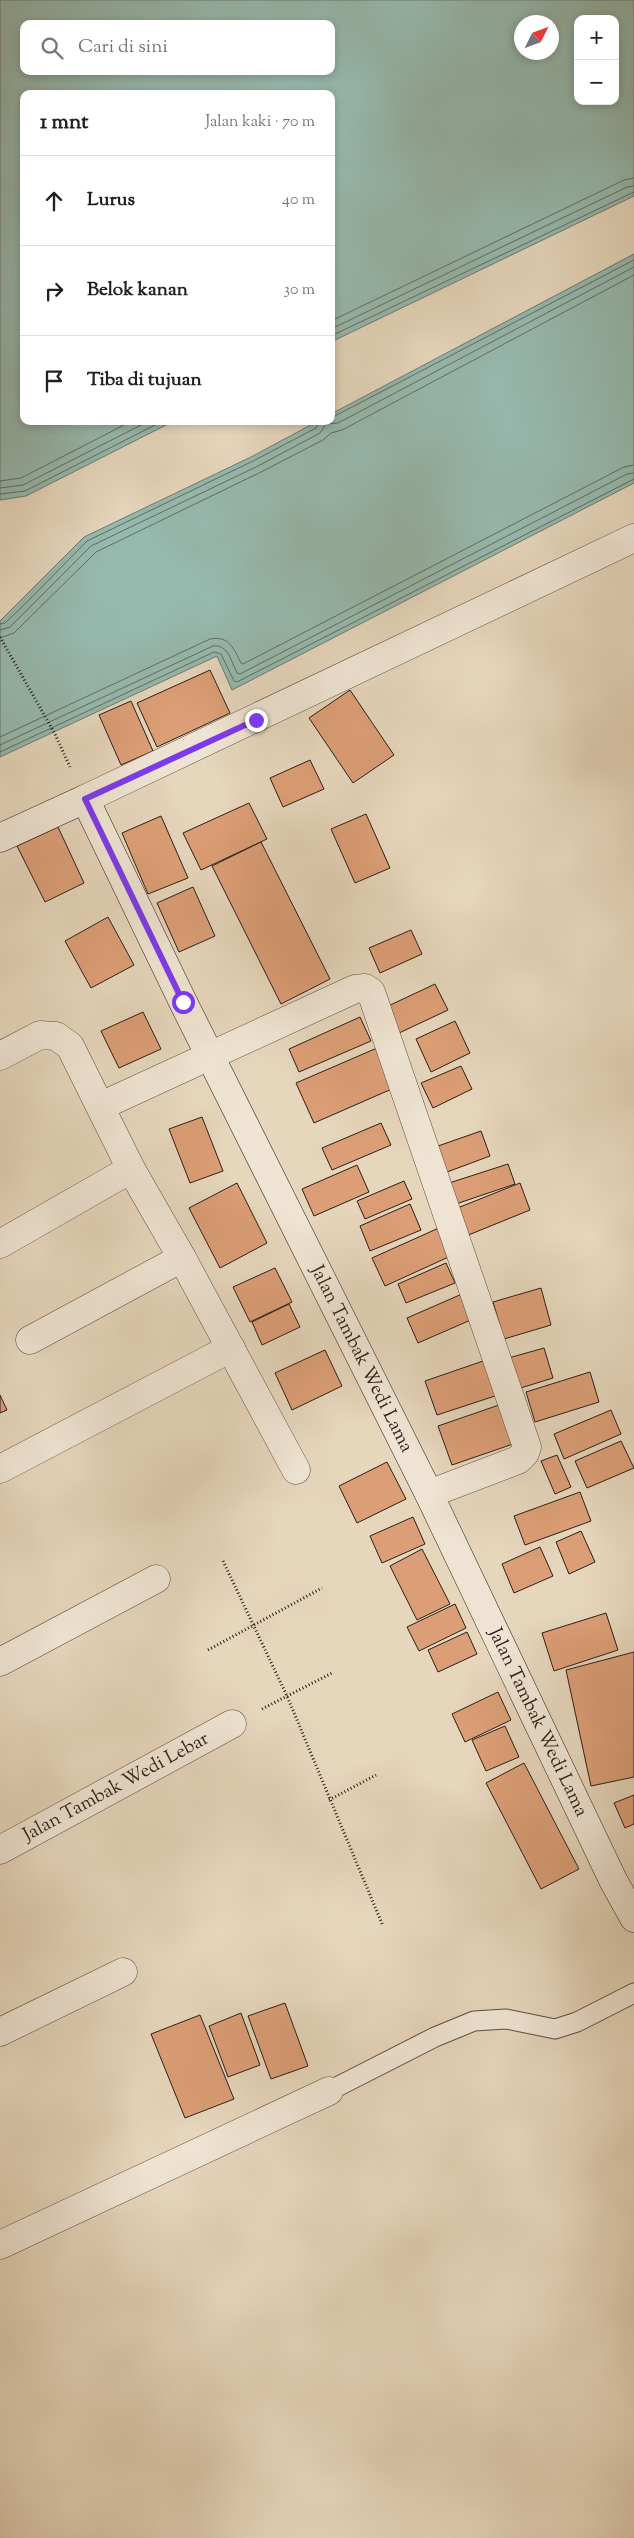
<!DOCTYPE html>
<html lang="id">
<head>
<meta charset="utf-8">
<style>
	body { margin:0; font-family:"Sorts Mill Goudy",serif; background:#f2f2f2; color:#202124 }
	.controls { position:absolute; right:15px; top:15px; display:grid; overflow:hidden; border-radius:10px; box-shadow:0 2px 8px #0003 }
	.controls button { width:45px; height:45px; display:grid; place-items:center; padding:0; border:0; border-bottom:1px solid #e0e0e0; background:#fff; color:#202124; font:25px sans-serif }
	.compass { position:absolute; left:514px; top:15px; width:45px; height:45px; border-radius:50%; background:#fff; box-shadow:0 2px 8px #0003; rotate:48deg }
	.stop { position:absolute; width:15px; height:15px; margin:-11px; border:4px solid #7c3aed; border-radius:50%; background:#fff }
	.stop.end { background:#7c3aed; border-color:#fff; box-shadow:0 1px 5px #0008 }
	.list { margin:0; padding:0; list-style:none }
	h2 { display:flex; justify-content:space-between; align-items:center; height:65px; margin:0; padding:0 20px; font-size:21px }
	h2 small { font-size:16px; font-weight:400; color:#757577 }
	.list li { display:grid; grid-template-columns:32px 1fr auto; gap:15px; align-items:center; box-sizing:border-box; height:90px; padding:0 20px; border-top:1px solid #e0e0e0 }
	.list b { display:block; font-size:19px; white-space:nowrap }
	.list em { font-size:16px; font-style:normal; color:#757577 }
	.icon { flex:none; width:28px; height:28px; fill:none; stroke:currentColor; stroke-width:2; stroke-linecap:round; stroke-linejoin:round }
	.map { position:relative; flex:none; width:634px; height:2538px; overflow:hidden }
	.search { position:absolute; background:#fff; box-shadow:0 2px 8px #0003; left:20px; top:20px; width:315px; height:55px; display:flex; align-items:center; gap:12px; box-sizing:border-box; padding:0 18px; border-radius:10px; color:#757577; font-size:19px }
	.panel { position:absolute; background:#fff; box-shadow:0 2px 8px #0003; left:20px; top:90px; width:315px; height:335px; border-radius:10px }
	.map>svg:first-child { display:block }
	.water { fill:#96b9ae; stroke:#6b7b71; fill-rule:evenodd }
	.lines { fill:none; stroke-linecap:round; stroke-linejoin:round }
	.shore { stroke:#606c62; stroke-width:1 }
	.building { fill:#dc9e76; stroke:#2b1f16 }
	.lane-casing { stroke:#5a4d40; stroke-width:21 }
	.street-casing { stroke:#5a4d40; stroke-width:29 }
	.secondary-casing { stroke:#2b1f16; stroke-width:29 }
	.path { stroke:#2b1f16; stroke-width:3; stroke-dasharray:1 2.5; stroke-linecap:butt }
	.lane { stroke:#efe4d3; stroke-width:19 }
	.street { stroke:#efe4d3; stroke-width:28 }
	.secondary { stroke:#efe4d3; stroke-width:28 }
	.route { stroke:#7c3aed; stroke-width:6 }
	.labels { text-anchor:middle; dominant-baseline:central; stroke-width:5; stroke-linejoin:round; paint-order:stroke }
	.street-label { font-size:19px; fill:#2b1f16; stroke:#efe4d3 }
</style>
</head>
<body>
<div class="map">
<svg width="634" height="2538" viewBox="0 0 634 2538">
	<rect width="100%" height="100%" fill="#e6d6bc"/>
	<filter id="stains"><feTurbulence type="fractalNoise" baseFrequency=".004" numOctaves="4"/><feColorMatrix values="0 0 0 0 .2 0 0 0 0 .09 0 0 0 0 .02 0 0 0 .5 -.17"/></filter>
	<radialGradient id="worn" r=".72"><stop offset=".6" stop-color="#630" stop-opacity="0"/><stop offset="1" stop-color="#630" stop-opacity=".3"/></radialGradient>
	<g class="water">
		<path d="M0 0H634V196L331 342V94H24V421H174L26 496 0 500ZM578 19H615V101H578ZM522 22H552V52H522ZM24 24H331V71H24Z"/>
		<path d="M634 254V483L232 690 217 656 0 757V621L84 537 253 456 318 421H331V414Z"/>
	</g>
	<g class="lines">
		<g class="shore">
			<path d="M331 321 624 180 634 178"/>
			<path d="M331 329 627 187 634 186"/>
			<path d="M331 336 634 192"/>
			<path d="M331 418 634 260"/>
			<path d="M0 481 21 478 132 421"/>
			<path d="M0 488 23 485 149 421"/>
			<path d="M0 494 25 491 163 421"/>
			<path d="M0 624 5 623 27 602 87 541 255 460 316 428 319 421"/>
			<path d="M0 630 10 627 91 546 258 466 320 433 326 424 338 423 634 267"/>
			<path d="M0 638 14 633 96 552 261 472 323 440 331 433 342 430 634 275"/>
			<path d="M0 737 210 639C229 635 234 649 241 663L243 664 624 467 634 465"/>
			<path d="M0 745 213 646C228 644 231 661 237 673L240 674 627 474 634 473"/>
			<path d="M0 752 214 652 221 654 234 681 237 682 634 479"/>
		</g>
	</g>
	<g class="building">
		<path d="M210 670 230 713 157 747 137 703Z"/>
		<path d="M350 690 394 755 353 783 309 718Z"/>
		<path d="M131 701 153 751 121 765 99 715Z"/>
		<path d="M310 760 324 789 283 807 270 778Z"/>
		<path d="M249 803 267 839 201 870 183 833Z"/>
		<path d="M366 814 390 868 355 883 331 829Z"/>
		<path d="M161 816 188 878 148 894 122 833Z"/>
		<path d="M58 827 84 883 45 902 17 846Z"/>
		<path d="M261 842 330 979 281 1004 212 866Z"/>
		<path d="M193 887 215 936 179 952 157 903Z"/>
		<path d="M108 917 134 965 91 988 65 941Z"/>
		<path d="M411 930 422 954 380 973 369 948Z"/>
		<path d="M435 984 448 1010 399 1033 386 1007Z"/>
		<path d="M143 1012 161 1049 119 1068 101 1031Z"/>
		<path d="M360 1017 371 1041 299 1072 289 1049Z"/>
		<path d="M455 1021 470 1053 431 1072 416 1039Z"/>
		<path d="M377 1048 394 1088 314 1123 296 1083Z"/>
		<path d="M461 1066 472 1089 433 1108 421 1083Z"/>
		<path d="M202 1117 223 1171 190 1183 169 1129Z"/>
		<path d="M381 1123 391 1145 332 1170 322 1148Z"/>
		<path d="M481 1131 490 1156 447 1172 438 1146Z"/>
		<path d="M508 1164 515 1184 453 1205 446 1184Z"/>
		<path d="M357 1165 369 1192 314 1216 302 1189Z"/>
		<path d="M404 1181 412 1199 365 1219 357 1201Z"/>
		<path d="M237 1183 267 1243 220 1268 189 1208Z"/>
		<path d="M520 1183 530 1210 466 1236 455 1209Z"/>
		<path d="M410 1204 421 1230 370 1251 360 1226Z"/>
		<path d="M441 1227 453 1255 385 1286 372 1258Z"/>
		<path d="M446 1263 455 1283 406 1303 398 1284Z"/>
		<path d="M275 1268 292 1302 250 1322 233 1287Z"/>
		<path d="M541 1288 551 1325 504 1339 493 1302Z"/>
		<path d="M462 1294 473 1319 418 1343 407 1318Z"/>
		<path d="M289 1304 300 1327 262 1345 252 1322Z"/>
		<path d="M544 1348 553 1378 514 1390 505 1359Z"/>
		<path d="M325 1350 342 1386 292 1410 275 1373Z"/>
		<path d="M486 1360 498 1395 437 1415 425 1381Z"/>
		<path d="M590 1372 599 1402 535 1422 526 1392Z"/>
		<path d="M0 1395 7 1410 0 1413Z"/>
		<path d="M499 1405 513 1444 452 1465 438 1426Z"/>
		<path d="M611 1410 621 1434 564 1459 554 1434Z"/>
		<path d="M621 1441 634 1468 587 1488 575 1461Z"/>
		<path d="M557 1455 571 1487 555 1494 541 1461Z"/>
		<path d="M387 1462 406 1499 357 1523 339 1486Z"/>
		<path d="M580 1492 591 1521 525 1545 514 1516Z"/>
		<path d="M413 1517 425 1544 382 1563 370 1536Z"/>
		<path d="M581 1531 595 1562 569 1574 556 1542Z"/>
		<path d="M540 1547 553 1576 514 1593 502 1564Z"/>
		<path d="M422 1549 450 1604 417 1620 390 1566Z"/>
		<path d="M455 1604 466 1628 419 1651 407 1627Z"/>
		<path d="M606 1613 618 1650 554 1671 542 1633Z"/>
		<path d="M467 1632 477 1654 438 1672 428 1650Z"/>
		<path d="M634 1652V1777L591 1786 566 1670Z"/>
		<path d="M498 1692 511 1720 465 1742 452 1714Z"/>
		<path d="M505 1726 519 1757 486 1771 472 1740Z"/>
		<path d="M524 1763 579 1869 541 1889 486 1783Z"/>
		<path d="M634 1795V1824L625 1828 614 1803Z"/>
		<path d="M285 2003 308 2066 271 2079 248 2016Z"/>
		<path d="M241 2013 260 2065 228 2077 209 2026Z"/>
		<path d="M200 2015 234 2099 185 2118 151 2034Z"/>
	</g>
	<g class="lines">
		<g class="lane-casing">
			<path id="lane" d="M329 2091 435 2037 474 2021 506 2019 555 2029 577 2022 634 1993"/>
		</g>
		<g class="street-casing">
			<g id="street">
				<path d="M85 799 634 538"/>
				<path d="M0 1056 40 1035 56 1036 70 1046 131 1169 182 1258 296 1470"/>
				<path d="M101 1106 355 989 365 988 371 992 527 1447 525 1453 518 1460 429 1494"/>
				<path d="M0 1244 131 1169"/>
				<path d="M30 1340 182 1258"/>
				<path d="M0 1469 231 1348"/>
				<path d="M0 1662 156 1579"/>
				<path id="s1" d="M0 1850 232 1724"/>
				<path d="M0 2032 123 1972"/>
				<path d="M0 2245 329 2091"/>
			</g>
		</g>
		<g class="secondary-casing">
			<g id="secondary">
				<path id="s2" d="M0 838 85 799 183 1002 429 1494 613 1880 634 1918"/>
			</g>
		</g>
		<g class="path">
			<path d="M0 637 55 734 70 767"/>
			<path d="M223 1561 287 1696 383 1926"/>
			<path d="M208 1650 322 1588"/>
			<path d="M262 1709 332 1673"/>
			<path d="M329 1800 376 1775"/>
		</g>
		<use href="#lane" class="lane"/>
		<use href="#street" class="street"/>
		<use href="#secondary" class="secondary"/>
	</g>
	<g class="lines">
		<path class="route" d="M183 1002 85 799 256 720"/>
	</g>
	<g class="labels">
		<g class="street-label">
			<text stroke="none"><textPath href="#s2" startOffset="718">Jalan Tambak Wedi Lama</textPath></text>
			<text stroke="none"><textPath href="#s2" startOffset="1122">Jalan Tambak Wedi Lama</textPath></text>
			<text stroke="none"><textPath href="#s1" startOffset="132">Jalan Tambak Wedi Lebar</textPath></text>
		</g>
	</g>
	<rect width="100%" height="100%" filter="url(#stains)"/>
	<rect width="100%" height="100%" fill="url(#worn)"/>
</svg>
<div class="controls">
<button>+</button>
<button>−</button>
</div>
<svg class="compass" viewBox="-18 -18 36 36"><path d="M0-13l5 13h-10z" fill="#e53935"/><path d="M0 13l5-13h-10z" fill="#757577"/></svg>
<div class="stop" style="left:183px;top:1002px"></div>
<div class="stop end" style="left:256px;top:720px"></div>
<div class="search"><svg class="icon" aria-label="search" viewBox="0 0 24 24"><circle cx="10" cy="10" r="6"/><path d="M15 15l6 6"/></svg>Cari di sini</div>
<section class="panel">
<h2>1 mnt<small>Jalan kaki · 70 m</small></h2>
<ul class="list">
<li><svg class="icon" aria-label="ahead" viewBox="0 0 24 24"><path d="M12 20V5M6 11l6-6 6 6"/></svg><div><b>Lurus</b></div><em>40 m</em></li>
<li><svg class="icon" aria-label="right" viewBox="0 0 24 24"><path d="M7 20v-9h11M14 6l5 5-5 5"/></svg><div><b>Belok kanan</b></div><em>30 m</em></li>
<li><svg class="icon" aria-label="arrive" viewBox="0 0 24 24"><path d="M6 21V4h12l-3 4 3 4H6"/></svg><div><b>Tiba di tujuan</b></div></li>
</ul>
</section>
</div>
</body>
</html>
